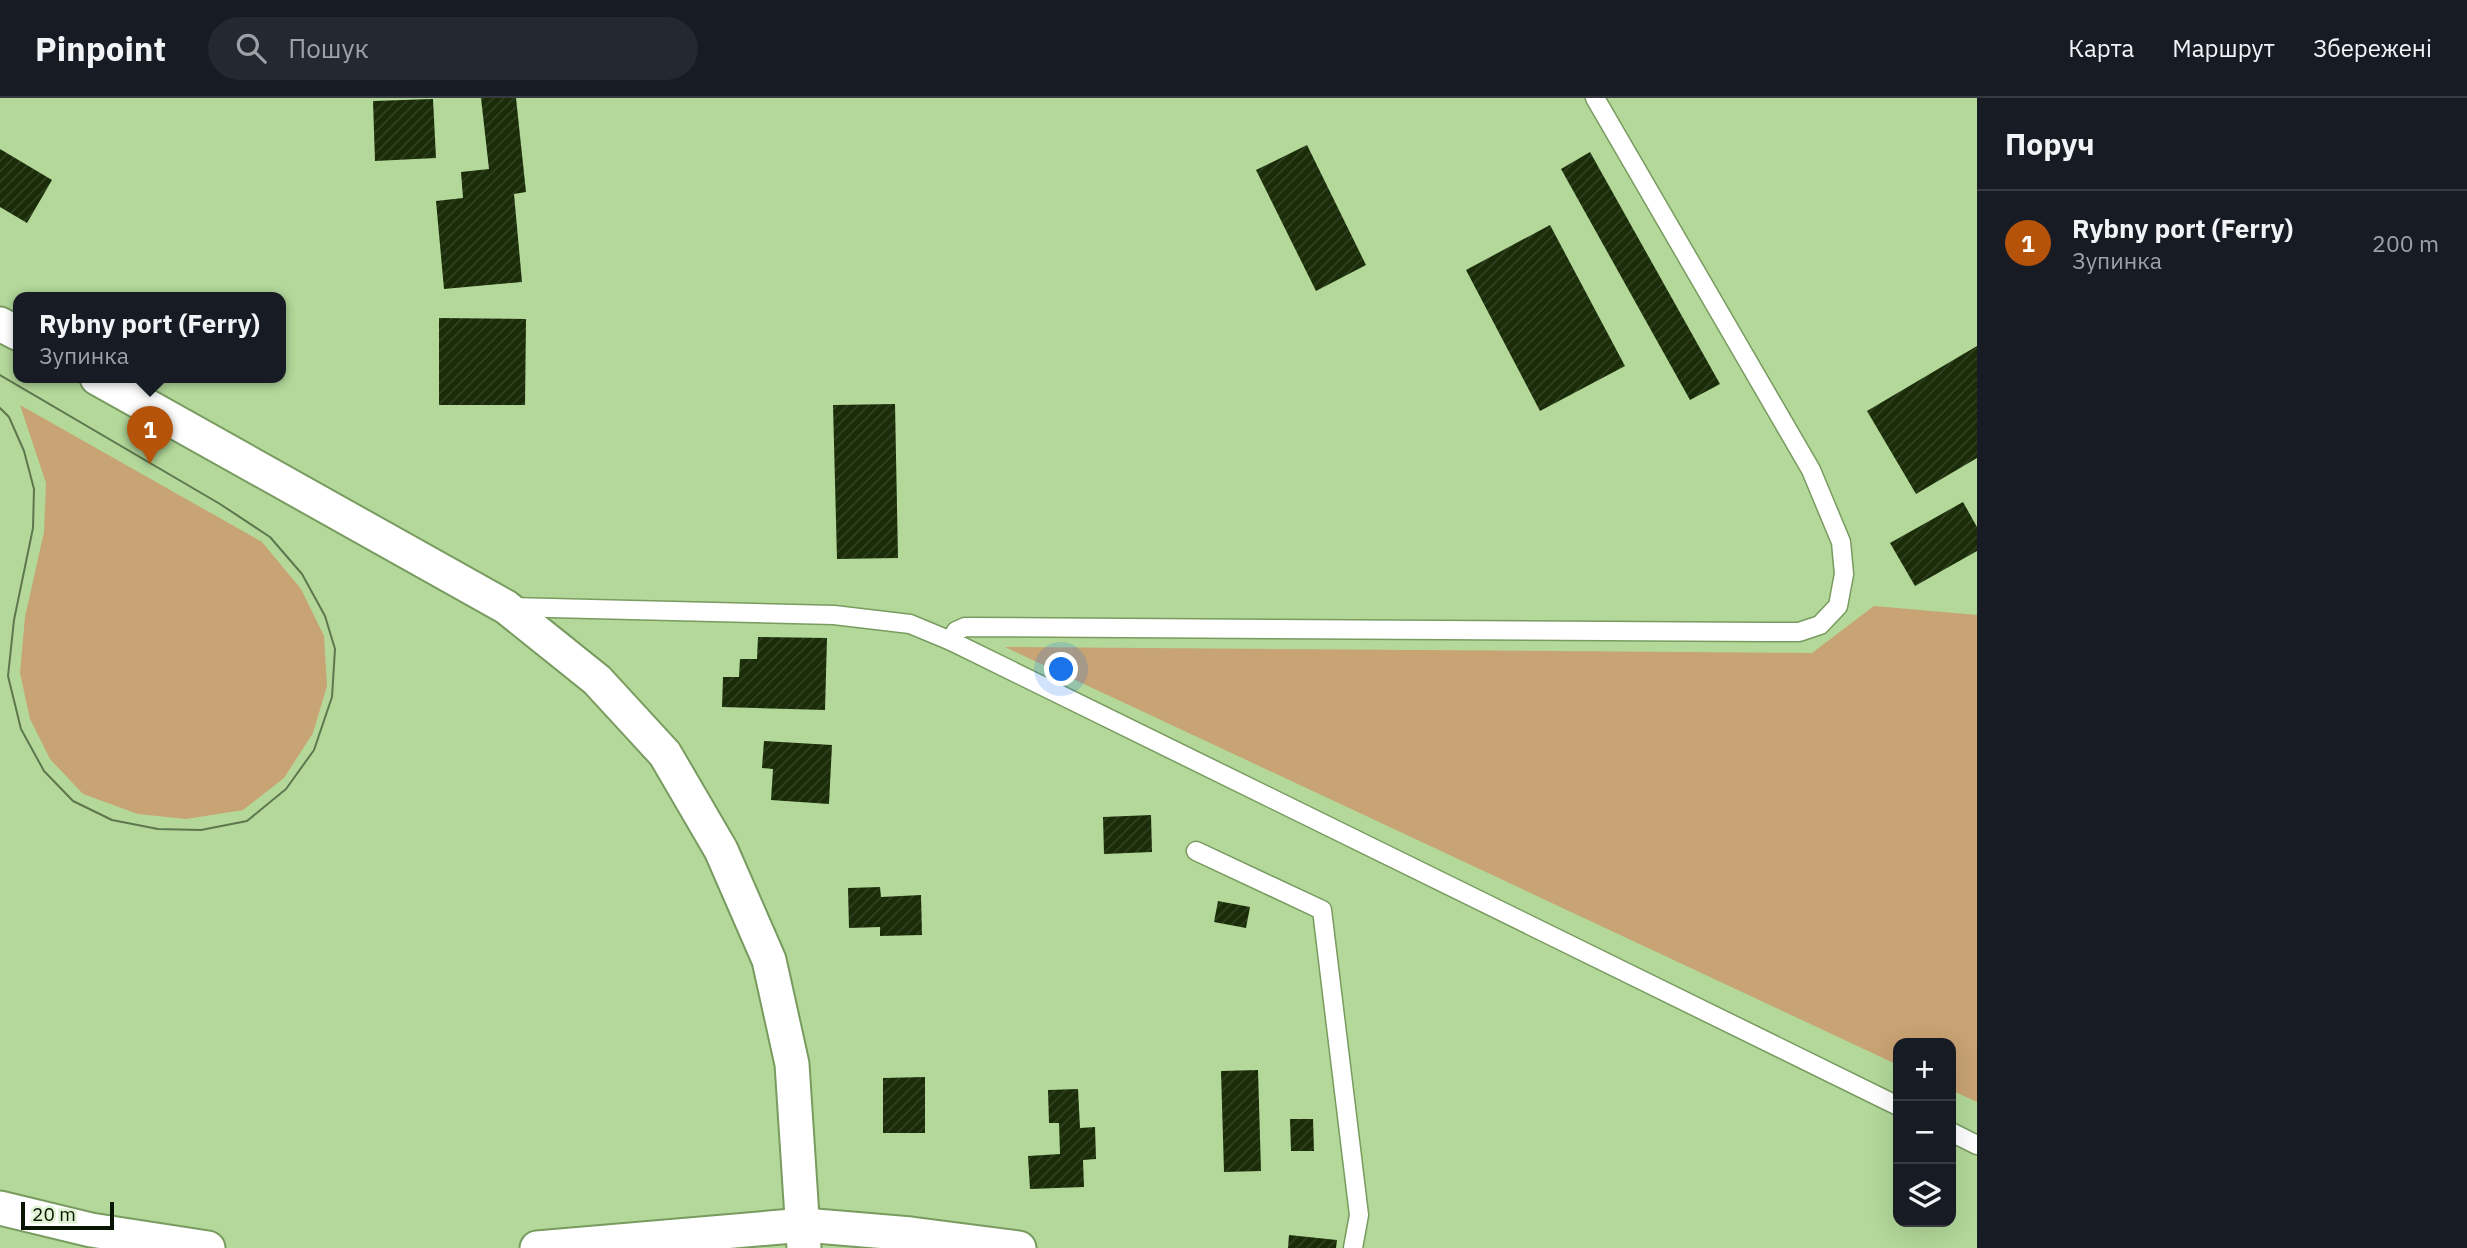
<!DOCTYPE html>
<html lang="uk">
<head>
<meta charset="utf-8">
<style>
	body { margin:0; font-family:"IBM Plex Sans",sans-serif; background:#242831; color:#f1f3f6 }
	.controls { position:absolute; right:21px; bottom:21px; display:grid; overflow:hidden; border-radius:14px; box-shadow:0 7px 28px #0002 }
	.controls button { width:63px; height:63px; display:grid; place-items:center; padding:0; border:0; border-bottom:2px solid #363941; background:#171b24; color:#f1f3f6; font:35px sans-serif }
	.scale { position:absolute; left:21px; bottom:18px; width:93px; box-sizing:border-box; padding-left:7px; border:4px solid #081501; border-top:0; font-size:19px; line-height:24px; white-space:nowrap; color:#081501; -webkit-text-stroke:5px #dff3d3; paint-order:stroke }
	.you { position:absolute; left:1062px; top:572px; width:24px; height:24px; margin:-18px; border:5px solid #fff; border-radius:50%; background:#1a73e8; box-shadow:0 0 0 10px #1a73e833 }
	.badge { display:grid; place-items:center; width:46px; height:46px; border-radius:50%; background:#b45309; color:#fff; font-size:23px; font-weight:700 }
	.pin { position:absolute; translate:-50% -58px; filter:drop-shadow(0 2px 4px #0008) }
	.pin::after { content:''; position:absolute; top:37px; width:24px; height:21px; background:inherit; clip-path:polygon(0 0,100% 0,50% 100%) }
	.popup { position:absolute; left:13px; top:194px; width:273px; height:91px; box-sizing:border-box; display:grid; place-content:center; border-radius:14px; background:#171b24; filter:drop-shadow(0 2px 5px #0005); font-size:23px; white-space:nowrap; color:#9ea1a6 }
	.popup b { font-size:26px; color:#f1f3f6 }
	.popup::after { content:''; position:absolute; left:50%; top:100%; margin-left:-14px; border:14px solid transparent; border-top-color:#171b24 }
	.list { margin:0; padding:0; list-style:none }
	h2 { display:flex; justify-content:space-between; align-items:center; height:91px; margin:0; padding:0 28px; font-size:30px }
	h2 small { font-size:23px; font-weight:400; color:#9ea1a6 }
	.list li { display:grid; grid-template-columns:46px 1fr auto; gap:21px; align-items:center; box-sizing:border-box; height:105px; padding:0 28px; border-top:2px solid #363941 }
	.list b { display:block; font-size:26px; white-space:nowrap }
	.list p { margin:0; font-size:23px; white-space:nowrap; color:#9ea1a6 }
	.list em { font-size:23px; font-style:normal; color:#9ea1a6 }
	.icon { flex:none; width:38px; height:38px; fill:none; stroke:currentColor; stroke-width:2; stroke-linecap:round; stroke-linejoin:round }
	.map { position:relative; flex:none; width:1977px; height:1150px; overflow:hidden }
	header { display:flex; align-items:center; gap:42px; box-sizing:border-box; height:98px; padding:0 35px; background:#171b24; border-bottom:2px solid #363941 }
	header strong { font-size:33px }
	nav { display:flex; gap:38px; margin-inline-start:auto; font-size:24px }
	.search { width:490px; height:63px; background:#242831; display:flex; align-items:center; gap:18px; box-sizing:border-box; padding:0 24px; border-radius:38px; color:#9ea1a6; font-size:26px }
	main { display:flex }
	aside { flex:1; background:#171b24 }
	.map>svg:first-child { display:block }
	.grass { fill:#c8a373 }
	.building { fill:url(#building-hatch) }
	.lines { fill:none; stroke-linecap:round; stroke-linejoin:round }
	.lane-casing { stroke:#789b5f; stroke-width:21 }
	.street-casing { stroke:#789b5f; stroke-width:37 }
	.lane { stroke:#fff; stroke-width:18 }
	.street { stroke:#fff; stroke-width:33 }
	.tram { stroke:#5e774e; stroke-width:2 }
</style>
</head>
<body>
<header>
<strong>Pinpoint</strong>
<div class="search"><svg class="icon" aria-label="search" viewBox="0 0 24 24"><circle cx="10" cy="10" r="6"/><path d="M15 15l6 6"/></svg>Пошук</div>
<nav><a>Карта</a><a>Маршрут</a><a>Збережені</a></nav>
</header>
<main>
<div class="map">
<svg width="1977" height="1150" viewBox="0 0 1977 1150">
	<defs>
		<pattern id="building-hatch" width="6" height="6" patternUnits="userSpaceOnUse" patternTransform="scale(1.75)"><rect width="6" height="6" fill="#1a2d08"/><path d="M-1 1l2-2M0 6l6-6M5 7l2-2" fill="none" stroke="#314222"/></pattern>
	</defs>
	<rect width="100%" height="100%" fill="#b3d89a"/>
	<g class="grass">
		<path d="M20 307 262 444 301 491 324 538 327 588 313 635 284 680 243 712 186 721 138 716 83 696 50 661 30 621 20 575 25 519 44 434 46 385Z"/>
		<path d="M1874 508 1977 517V1004L1951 992V945H1898V967L1005 549 1812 555Z"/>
	</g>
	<g class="building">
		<path d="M481 0H516L526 94 514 96 522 184 444 191 436 103 463 100 461 74 489 71Z"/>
		<path d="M433 1 436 60 375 63 373 3Z"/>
		<path d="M1307 47 1366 167 1316 193 1256 72Z"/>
		<path d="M0 51 52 82 27 125 0 109Z"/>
		<path d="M1590 54 1720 286 1690 302 1561 71Z"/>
		<path d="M1550 127 1625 268 1540 313 1466 172Z"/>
		<path d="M439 220 526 221 525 307H439Z"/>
		<path d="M1977 248V360L1916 396 1867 313Z"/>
		<path d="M895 306 898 460 837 461 833 307Z"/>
		<path d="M1963 404 1977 429V453L1915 488 1890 445Z"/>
		<path d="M758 539 827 540 825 612 722 609 723 579H739L740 561H757Z"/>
		<path d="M764 643 832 647 829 706 771 702 773 671 762 670Z"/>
		<path d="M1151 717 1152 754 1104 756 1103 719Z"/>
		<path d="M880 789 881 799 921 797 922 837 880 838V829L849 830 848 790Z"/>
		<path d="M1218 803 1250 809 1246 830 1214 824Z"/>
		<path d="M1258 972 1261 1073 1224 1074 1221 973Z"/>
		<path d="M925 979V1035H883V980Z"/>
		<path d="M1078 991 1080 1030 1095 1029 1096 1061 1083 1062 1084 1089 1030 1091 1028 1058 1060 1056 1059 1025H1049L1048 992Z"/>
		<path d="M1290 1021H1313L1314 1053H1291Z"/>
		<path d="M1289 1137 1337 1142 1336 1150H1288Z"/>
	</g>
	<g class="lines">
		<g class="lane-casing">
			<g id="lane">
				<path d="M510 509 834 517 910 526 951 543 1898 1008"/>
				<path d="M951 543 956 533 965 529 1767 534H1799L1820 527 1838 508 1844 476 1841 444 1811 372 1595 0"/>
				<path d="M1196 753 1322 812 1359 1117 1353 1150"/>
				<path d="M1951 1034 1977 1047"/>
			</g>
		</g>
		<g class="street-casing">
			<g id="street">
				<path d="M0 226 19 236"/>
				<path d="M97 280 506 509 597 582 665 656 721 752 769 862 792 966 804 1150"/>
				<path d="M0 1110 91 1132 208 1150"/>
				<path d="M537 1150 804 1127 911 1136 1019 1150"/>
			</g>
		</g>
		<use href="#lane" class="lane"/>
		<use href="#street" class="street"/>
		<path class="tram" d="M0 277 220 406 270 439 302 476 325 518 335 551 332 599 314 652 286 691 247 723 201 732 158 731 112 722 73 703 44 673 21 631 8 578 14 522 33 430 34 391 24 353 9 319 0 310"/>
	</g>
</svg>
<div class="controls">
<button>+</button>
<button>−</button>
<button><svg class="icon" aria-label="layers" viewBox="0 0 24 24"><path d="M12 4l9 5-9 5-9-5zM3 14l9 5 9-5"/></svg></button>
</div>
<div class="scale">20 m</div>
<div class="you"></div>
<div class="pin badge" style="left:150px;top:366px">1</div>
<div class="popup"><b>Rybny port (Ferry)</b>Зупинка</div>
</div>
<aside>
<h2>Поруч<small></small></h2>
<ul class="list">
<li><span class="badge">1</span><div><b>Rybny port (Ferry)</b><p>Зупинка</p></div><em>200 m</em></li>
</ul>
</aside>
</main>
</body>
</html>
